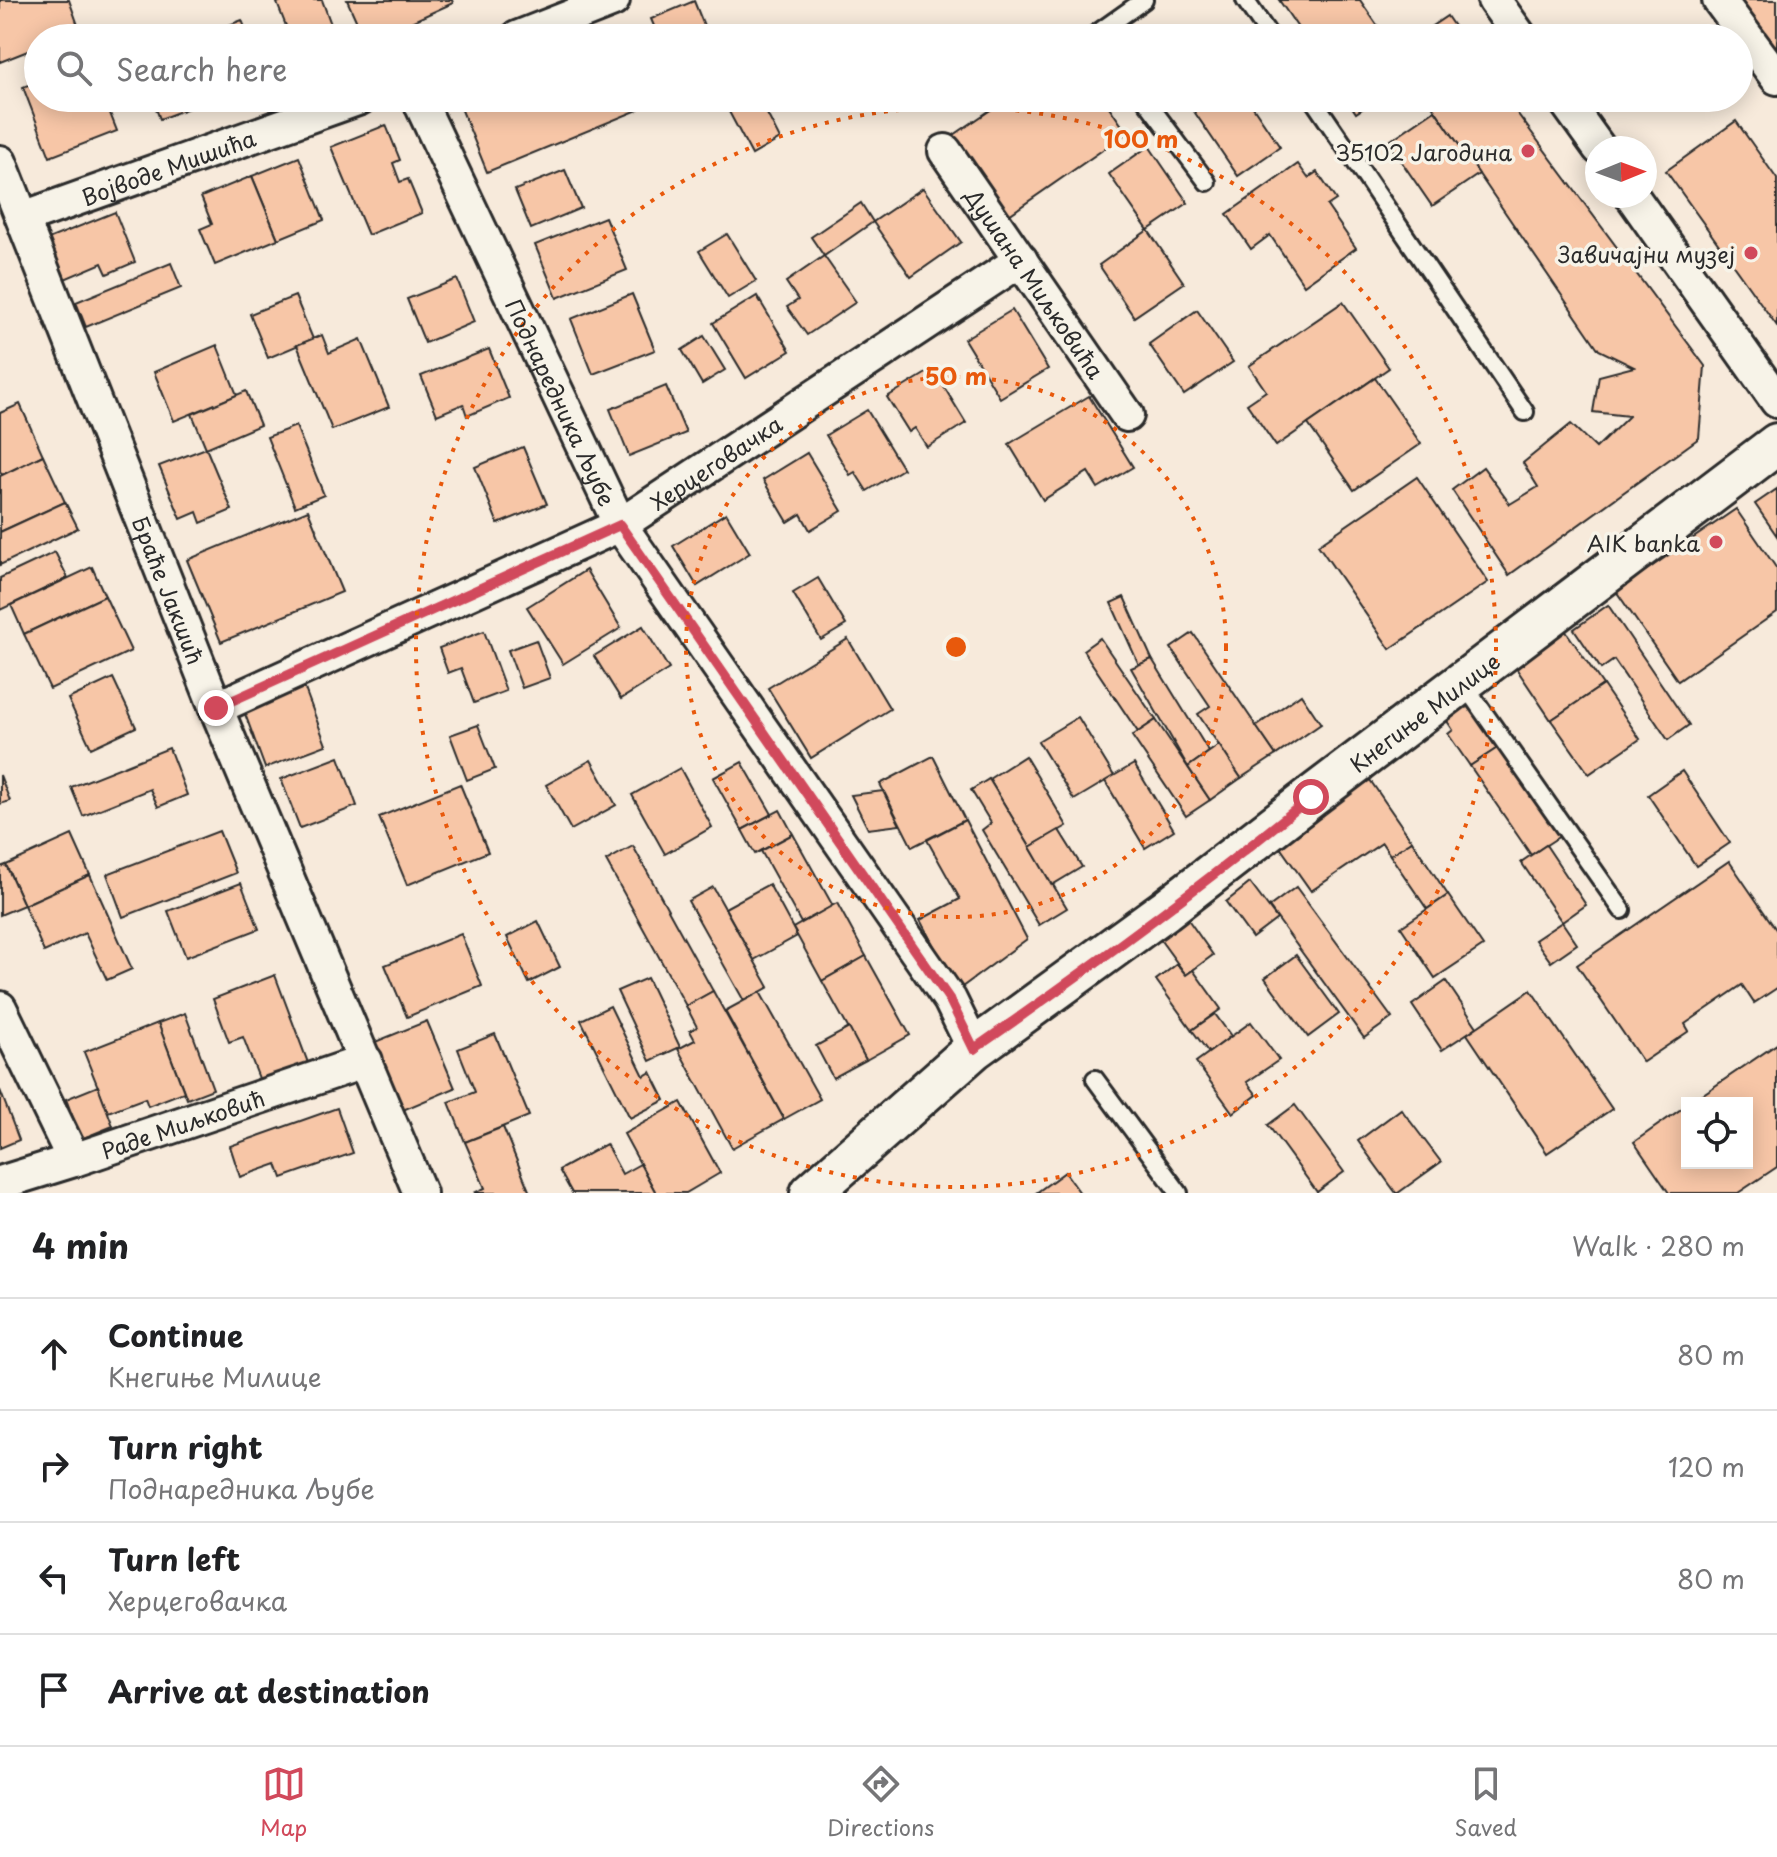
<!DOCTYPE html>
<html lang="en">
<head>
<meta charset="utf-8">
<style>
	body { margin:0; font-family:"Playpen Sans",sans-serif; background:#f2f2f2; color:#202124 }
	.controls { position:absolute; right:24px; bottom:24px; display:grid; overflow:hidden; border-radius:0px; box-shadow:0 4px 20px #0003 }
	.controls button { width:72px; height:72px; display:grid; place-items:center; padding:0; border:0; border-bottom:2px solid #e0e0e0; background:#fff; color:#202124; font:40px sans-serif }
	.compass { position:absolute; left:1585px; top:136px; width:72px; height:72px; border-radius:50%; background:#fff; box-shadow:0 4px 20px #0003; rotate:89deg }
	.stop { position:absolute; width:24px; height:24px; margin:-18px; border:6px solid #d1495b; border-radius:50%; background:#fff }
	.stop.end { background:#d1495b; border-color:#fff; box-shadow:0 2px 8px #0008 }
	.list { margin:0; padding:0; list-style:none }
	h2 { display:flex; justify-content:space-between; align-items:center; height:104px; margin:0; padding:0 32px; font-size:34px }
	h2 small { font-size:26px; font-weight:400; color:#757577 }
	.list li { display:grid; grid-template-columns:52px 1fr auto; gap:24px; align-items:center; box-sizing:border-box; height:112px; padding:0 32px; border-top:2px solid #e0e0e0 }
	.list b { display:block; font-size:30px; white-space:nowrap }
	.list p { margin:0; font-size:26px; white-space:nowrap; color:#757577 }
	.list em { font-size:26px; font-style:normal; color:#757577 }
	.icon { flex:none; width:44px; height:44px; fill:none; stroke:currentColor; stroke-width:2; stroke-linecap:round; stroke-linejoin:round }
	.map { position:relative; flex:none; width:1777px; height:1193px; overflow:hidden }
	.search { position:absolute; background:#fff; box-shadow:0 4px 20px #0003; left:24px; right:24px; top:24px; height:88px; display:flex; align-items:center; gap:20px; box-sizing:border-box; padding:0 28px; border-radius:44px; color:#757577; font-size:30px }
	.sheet { height:552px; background:#fff }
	nav { display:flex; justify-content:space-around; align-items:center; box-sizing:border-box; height:112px; border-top:2px solid #e0e0e0; background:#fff; font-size:22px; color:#757577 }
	nav a { display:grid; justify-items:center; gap:4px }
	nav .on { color:#d1495b }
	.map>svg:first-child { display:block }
	.building { fill:#f7c6a7; stroke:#2b2b2b; stroke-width:2 }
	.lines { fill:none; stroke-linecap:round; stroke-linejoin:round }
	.service-casing { stroke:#2b2b2b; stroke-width:22 }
	.minor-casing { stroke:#2b2b2b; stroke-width:38 }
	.tertiary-casing { stroke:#2b2b2b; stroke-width:46 }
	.service { stroke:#f7f3e8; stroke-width:16 }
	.minor { stroke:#f7f3e8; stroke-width:32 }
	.tertiary { stroke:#f7f3e8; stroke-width:40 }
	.route { stroke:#d1495b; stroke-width:10 }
	.ring { fill:none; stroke:#e8590c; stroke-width:4; stroke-dasharray:4 8 }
	.poi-dot { fill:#d1495b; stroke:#f7f3e8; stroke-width:3 }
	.labels { text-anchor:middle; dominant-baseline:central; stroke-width:7; stroke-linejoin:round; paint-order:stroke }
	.poi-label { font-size:22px; fill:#2b2b2b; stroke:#f7f3e8; text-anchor:end }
	.street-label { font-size:22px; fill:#2b2b2b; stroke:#f7f3e8 }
	.centre { fill:#e8590c; stroke:#f7f3e8; stroke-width:4 }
	.ring-label { font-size:24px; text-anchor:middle; font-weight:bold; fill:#e8590c; stroke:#f7f3e8; stroke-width:7; stroke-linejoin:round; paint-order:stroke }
</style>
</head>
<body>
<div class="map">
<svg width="1777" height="1193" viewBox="0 0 1777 1193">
	<rect width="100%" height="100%" fill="#f7eadb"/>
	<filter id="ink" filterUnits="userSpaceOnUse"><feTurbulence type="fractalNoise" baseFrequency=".0125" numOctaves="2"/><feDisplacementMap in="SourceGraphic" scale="16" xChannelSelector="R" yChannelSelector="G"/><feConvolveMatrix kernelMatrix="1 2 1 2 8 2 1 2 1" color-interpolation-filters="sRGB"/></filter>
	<g filter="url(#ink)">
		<g class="building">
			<path d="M0 0H69L80 31 62 38H38V47L0 62Z"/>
			<path d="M283 0H322L336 38H280L277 30 286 26 277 3Z"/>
			<path d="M347 0H452L453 3 376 38H364Z"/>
			<path d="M1279 0H1360L1386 38H1305Z"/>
			<path d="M1732 0H1777V60Z"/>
			<path d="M694 1 709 38H659L651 19Z"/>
			<path d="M1447 16 1462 38H1414Z"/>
			<path d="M242 20 249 38H195Z"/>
			<path d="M606 31 609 38H589Z"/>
			<path d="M38 81V98H104L117 131 50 157 23 87Z"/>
			<path d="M152 98H209L210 100 160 119Z"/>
			<path d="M457 98H633L638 110 487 172Z"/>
			<path d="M746 98H759L780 139 752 155 727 108Z"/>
			<path d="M1008 98H1103L1127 133 1006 217 951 137Z"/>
			<path d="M1203 98H1247L1280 147 1238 176 1191 107Z"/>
			<path d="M1346 98H1378L1356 113Z"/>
			<path d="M1427 98H1506L1705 366 1699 438 1509 575 1452 490 1483 467 1510 504 1538 487 1523 463 1571 424 1596 448 1629 416 1593 412 1599 376 1634 367 1599 350Z"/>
			<path d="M1435 110 1479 174 1432 206 1388 142Z"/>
			<path d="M1736 121 1777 179V326L1666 171Z"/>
			<path d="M386 125 400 160 393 163 400 182 408 179 422 213 368 235 331 147Z"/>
			<path d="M1149 146 1188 203 1148 230 1109 174Z"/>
			<path d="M299 157 324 220 278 239 252 176Z"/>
			<path d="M1298 164 1308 178 1317 172 1336 200 1327 206 1356 248 1304 285 1270 235 1251 249 1227 214Z"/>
			<path d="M565 170 581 208 531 229 515 190Z"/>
			<path d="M252 176 278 239 215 265 200 229 212 224 201 197Z"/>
			<path d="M923 188 961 242 911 277 873 222Z"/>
			<path d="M861 203 873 222 824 256 811 237Z"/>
			<path d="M115 212 135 262 107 274 102 263 60 281 43 241Z"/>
			<path d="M605 217 627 270 557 298 535 245Z"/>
			<path d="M1148 230 1184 283 1134 317 1099 265Z"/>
			<path d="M727 234 756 281 728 298 699 251Z"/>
			<path d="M824 256 856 302 807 335 787 307 798 300 786 282Z"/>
			<path d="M171 263 181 288 86 327 76 302Z"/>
			<path d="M457 279 474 322 425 343 407 299Z"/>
			<path d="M632 294 655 350 593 374 571 319Z"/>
			<path d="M295 296 313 339 268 358 250 314Z"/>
			<path d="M757 296 790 351 746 378 713 323Z"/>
			<path d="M1343 302 1389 368 1276 446 1247 404 1266 391 1249 366Z"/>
			<path d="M1012 310 1048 369 1000 398 964 339Z"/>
			<path d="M1197 310 1233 362 1184 395 1149 344Z"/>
			<path d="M322 335 329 353 361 339 389 407 332 430 297 345Z"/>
			<path d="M704 336 725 370 702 384 682 350Z"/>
			<path d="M217 345 237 395 174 421 154 372Z"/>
			<path d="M489 349 509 398 467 416 463 404 437 415 421 376Z"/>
			<path d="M933 369 966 423 927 447 915 428 909 432 887 397Z"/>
			<path d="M1375 378 1421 444 1354 490 1308 424Z"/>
			<path d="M666 386 686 433 629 456 610 409Z"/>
			<path d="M246 391 260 425 206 448 192 414Z"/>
			<path d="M1089 396 1133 467 1098 488 1088 472 1043 500 1009 444Z"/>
			<path d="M20 404 43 455 2 475 0 471V413Z"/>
			<path d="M867 410 903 469 867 491 855 472 850 475 826 435Z"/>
			<path d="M296 426 324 495 295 507 267 437Z"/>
			<path d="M523 447 547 504 498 524 475 467Z"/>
			<path d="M206 448 232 510 201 523 197 512 181 519 159 466Z"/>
			<path d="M807 453 842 511 810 530 801 514 788 522 763 480Z"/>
			<path d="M43 455 65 502 0 532V476Z"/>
			<path d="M1417 477 1488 582 1390 649 1318 545Z"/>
			<path d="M1777 489V536L1755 504Z"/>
			<path d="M65 502 78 528 0 565V532Z"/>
			<path d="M1736 509 1777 569V612L1678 681 1616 591Z"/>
			<path d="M308 510 342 592 221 642 187 560Z"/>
			<path d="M726 513 750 553 697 586 673 546Z"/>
			<path d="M55 552 68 578 0 610V578Z"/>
			<path d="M92 567 105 596 24 634 11 605Z"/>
			<path d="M586 570 621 628 563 664 527 607Z"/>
			<path d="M818 578 846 625 821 640 793 593Z"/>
			<path d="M105 596 131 651 50 689 24 634Z"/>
			<path d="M1124 597 1152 659 1139 665 1111 603Z"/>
			<path d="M1608 605 1689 725 1668 740 1614 660 1601 669 1574 629Z"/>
			<path d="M643 626 669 669 621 699 594 656Z"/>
			<path d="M1565 630 1603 685 1551 720 1514 665Z"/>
			<path d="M484 631 506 691 474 703 461 668 448 673 439 648Z"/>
			<path d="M1193 633 1276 755 1241 778 1198 714 1210 706 1171 648Z"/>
			<path d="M1100 638 1156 720 1138 732 1083 650Z"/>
			<path d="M848 639 890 709 811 758 768 688Z"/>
			<path d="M536 640 550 678 522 688 508 650Z"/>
			<path d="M1152 659 1209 752 1188 767 1131 668Z"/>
			<path d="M113 678 136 727 91 748 68 699Z"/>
			<path d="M302 681 326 745 265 768 241 703Z"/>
			<path d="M1603 685 1640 739 1589 774 1551 720Z"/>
			<path d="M1301 694 1321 724 1276 755 1256 726Z"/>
			<path d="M1467 699 1499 747 1470 766 1448 734 1453 730 1443 715Z"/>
			<path d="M1078 717 1114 776 1074 800 1038 741Z"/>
			<path d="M1156 720 1210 800 1186 816 1132 736Z"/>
			<path d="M478 725 495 769 467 780 450 735Z"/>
			<path d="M1219 745 1241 778 1210 800 1188 767Z"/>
			<path d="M1499 747 1560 836 1531 855 1470 766Z"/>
			<path d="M169 748 187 795 158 807 150 789 83 816 71 787Z"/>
			<path d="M933 756 965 820 912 847 880 784Z"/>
			<path d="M1025 756 1067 826 1030 847 989 779Z"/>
			<path d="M339 757 357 806 300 828 281 779Z"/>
			<path d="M591 760 616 805 571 830 546 785Z"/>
			<path d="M742 762 772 814 742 830 713 778Z"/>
			<path d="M1134 764 1174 830 1145 848 1105 781Z"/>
			<path d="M680 768 712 827 665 854 632 795Z"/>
			<path d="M1682 771 1730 843 1696 866 1648 795Z"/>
			<path d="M0 775 10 801 0 804Z"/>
			<path d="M989 779 1067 908 1039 925 982 830 991 823 971 790Z"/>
			<path d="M1370 780 1412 841 1390 855 1382 843 1311 891 1277 843Z"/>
			<path d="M460 784 488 852 407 885 379 817Z"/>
			<path d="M883 791 900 825 868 829 851 795Z"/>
			<path d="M780 810 793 834 755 854 742 830Z"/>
			<path d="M965 820 1027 939 958 990 920 920 960 899 927 840Z"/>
			<path d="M1059 830 1082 867 1052 885 1030 847Z"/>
			<path d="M219 831 236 873 123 917 107 874Z"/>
			<path d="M793 834 833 906 801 923 761 851Z"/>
			<path d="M72 835 90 875 24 905 6 865Z"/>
			<path d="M1412 841 1448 895 1427 909 1390 855Z"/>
			<path d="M1546 845 1586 905 1562 922 1521 862Z"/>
			<path d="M633 846 713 991 686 1006 606 861Z"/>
			<path d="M1729 861 1777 931V988L1754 1003 1742 985 1685 1024 1689 1031 1643 1062 1577 965Z"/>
			<path d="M6 865 24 905 0 915V867Z"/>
			<path d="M90 875 132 969 107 980 85 933 44 952 24 905Z"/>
			<path d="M241 883 259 929 186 957 168 911Z"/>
			<path d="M1250 883 1277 919 1252 938 1226 902Z"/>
			<path d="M769 884 797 936 754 960 725 908Z"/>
			<path d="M713 887 769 987 744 1001 688 901Z"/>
			<path d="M1296 887 1392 1018 1364 1038 1269 907Z"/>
			<path d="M1448 895 1483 946 1435 978 1401 927Z"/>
			<path d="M837 903 866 956 822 981 793 928Z"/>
			<path d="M1187 918 1213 955 1186 975 1159 938Z"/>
			<path d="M538 921 560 967 529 983 507 937Z"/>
			<path d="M1562 922 1577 944 1551 962 1535 940Z"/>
			<path d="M461 934 482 986 407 1017 385 965Z"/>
			<path d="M1296 955 1339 1014 1308 1037 1265 978Z"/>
			<path d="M866 956 910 1035 866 1060 822 981Z"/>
			<path d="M1177 964 1186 975 1193 970 1221 1009 1192 1030 1156 980Z"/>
			<path d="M275 975 308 1063 260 1081 243 1037 229 1042 213 999Z"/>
			<path d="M647 978 680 1047 650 1061 617 991Z"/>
			<path d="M1446 981 1477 1027 1442 1050 1412 1005Z"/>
			<path d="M1531 990 1612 1109 1547 1153 1467 1034Z"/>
			<path d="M713 991 784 1119 732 1148 678 1049 695 1040 690 1031 697 1027 686 1006Z"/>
			<path d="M760 992 820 1099 784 1119 725 1011Z"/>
			<path d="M610 1006 644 1076 651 1072 665 1100 630 1118 581 1020Z"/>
			<path d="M185 1013 213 1089 187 1099 158 1023Z"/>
			<path d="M1215 1014 1231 1036 1209 1053 1192 1030Z"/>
			<path d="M427 1021 455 1088 403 1110 375 1042Z"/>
			<path d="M1251 1022 1279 1060 1247 1082 1257 1095 1233 1113 1196 1062Z"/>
			<path d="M158 1023 184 1092 148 1106 145 1098 108 1112 84 1052Z"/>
			<path d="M849 1028 866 1060 833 1078 816 1046Z"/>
			<path d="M495 1034 529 1116 465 1142 449 1102 475 1092 458 1049Z"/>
			<path d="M1777 1044V1167L1738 1193H1669L1634 1142 1687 1105V1163H1747V1103H1690Z"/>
			<path d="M98 1086 113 1126 81 1139 66 1099Z"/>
			<path d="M0 1090 19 1140 0 1148Z"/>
			<path d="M681 1102 720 1173 686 1193H656L624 1134Z"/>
			<path d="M1295 1105 1344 1172 1317 1192 1268 1125Z"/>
			<path d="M337 1108 353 1153 282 1178 277 1164 240 1177 230 1146Z"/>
			<path d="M1401 1109 1441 1162 1398 1193H1396L1358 1141Z"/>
			<path d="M503 1127 530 1193H474L485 1188 465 1142Z"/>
			<path d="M606 1144 622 1174 640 1164 656 1193H572L559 1170Z"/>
			<path d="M1065 1172 1080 1193H1036Z"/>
		</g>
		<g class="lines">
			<g class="service-casing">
				<g id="service">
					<path d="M1245 0 1271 38"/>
					<path d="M1100 38 1096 34 1144 0"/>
					<path d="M1144 98 1207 182"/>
					<path d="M1312 98 1525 412"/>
					<path d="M1463 683 1622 910"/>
					<path d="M1095 1079 1179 1193"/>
				</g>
			</g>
			<g class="minor-casing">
				<g id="minor">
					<path d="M1494 0 1521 38"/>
					<path d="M1719 0 1777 78"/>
					<path d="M517 38 613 0"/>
					<path id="s1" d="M418 98 620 525 950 1000 974 1049"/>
					<path d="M1563 98 1599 148"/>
					<path id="s2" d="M945 151 1127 415"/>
					<path id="s3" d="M0 162 216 708 420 1193"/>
					<path d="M1632 196 1777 401"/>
					<path id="s4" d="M23 218 360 98"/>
					<path id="s5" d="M216 708 620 525 1021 260"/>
					<path d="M0 1008 74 1160"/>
					<path id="s6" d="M0 1183 74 1160 366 1061"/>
				</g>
			</g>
			<g class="tertiary-casing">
				<g id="tertiary">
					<path id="s7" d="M811 1193 974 1049 1165 910 1311 797 1777 444"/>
				</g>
			</g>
			<use href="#service" class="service"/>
			<use href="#minor" class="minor"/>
			<use href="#tertiary" class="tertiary"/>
		</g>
	</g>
	<g class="lines" filter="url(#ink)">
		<path class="route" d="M216 708 620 525 950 1000 974 1049C1089 969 1203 886 1311 797"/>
	</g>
	<g class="ring">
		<circle cx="956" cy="647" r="270"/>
		<circle cx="956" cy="647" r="540"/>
	</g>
	<g class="poi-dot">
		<circle cx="1528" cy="151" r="8"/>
		<circle cx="1751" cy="253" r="8"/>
		<circle cx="1716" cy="542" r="8"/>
	</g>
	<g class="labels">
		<g class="poi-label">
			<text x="1512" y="151">35102 Јагодина</text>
			<text x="1735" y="253">Завичајни музеј</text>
			<text x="1700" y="542">AIK banka</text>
		</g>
		<g class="street-label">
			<text stroke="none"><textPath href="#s4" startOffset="154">Војводе Мишића</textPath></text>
			<text stroke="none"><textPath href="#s2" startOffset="160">Душана Миљковића</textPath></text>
			<text stroke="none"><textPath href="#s1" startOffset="336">Поднаредника Љубе</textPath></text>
			<text stroke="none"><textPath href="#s5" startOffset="558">Херцеговачка</textPath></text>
			<text stroke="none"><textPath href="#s3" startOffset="460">Браће Јакшић</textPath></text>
			<text stroke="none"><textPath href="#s7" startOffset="780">Кнегиње Милице</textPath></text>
			<text stroke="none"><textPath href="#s6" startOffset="192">Раде Миљковић</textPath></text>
		</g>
	</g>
	<circle cx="956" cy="647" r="12" class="centre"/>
	<g class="ring-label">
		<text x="1141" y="148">100 m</text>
		<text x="956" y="385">50 m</text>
	</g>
</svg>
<div class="controls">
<button><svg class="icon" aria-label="locate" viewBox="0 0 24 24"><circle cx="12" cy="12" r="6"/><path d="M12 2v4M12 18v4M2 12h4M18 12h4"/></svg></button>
</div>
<svg class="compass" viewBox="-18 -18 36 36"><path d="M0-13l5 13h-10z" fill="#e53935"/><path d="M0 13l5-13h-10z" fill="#757577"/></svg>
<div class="stop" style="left:1311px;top:797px"></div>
<div class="stop end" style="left:216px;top:708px"></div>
<div class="search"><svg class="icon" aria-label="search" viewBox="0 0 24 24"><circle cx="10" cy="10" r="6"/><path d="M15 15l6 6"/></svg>Search here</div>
</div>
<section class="sheet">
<h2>4 min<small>Walk · 280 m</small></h2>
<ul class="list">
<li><svg class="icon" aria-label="ahead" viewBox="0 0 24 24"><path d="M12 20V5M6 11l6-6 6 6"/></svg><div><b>Continue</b><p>Кнегиње Милице</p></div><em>80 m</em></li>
<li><svg class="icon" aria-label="right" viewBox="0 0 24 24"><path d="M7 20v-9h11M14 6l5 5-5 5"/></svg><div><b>Turn right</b><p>Поднаредника Љубе</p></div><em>120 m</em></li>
<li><svg class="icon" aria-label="left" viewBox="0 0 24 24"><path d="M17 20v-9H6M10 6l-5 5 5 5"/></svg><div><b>Turn left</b><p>Херцеговачка</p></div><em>80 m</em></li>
<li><svg class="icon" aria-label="arrive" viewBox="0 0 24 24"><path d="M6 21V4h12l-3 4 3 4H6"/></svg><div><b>Arrive at destination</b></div></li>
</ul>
</section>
<nav>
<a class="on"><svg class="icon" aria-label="map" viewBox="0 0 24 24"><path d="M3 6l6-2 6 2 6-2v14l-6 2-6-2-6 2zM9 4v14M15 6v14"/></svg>Map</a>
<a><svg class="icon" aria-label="directions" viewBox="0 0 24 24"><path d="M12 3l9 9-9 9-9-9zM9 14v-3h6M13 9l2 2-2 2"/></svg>Directions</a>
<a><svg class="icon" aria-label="saved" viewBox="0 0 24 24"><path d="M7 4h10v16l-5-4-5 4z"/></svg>Saved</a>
</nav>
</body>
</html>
